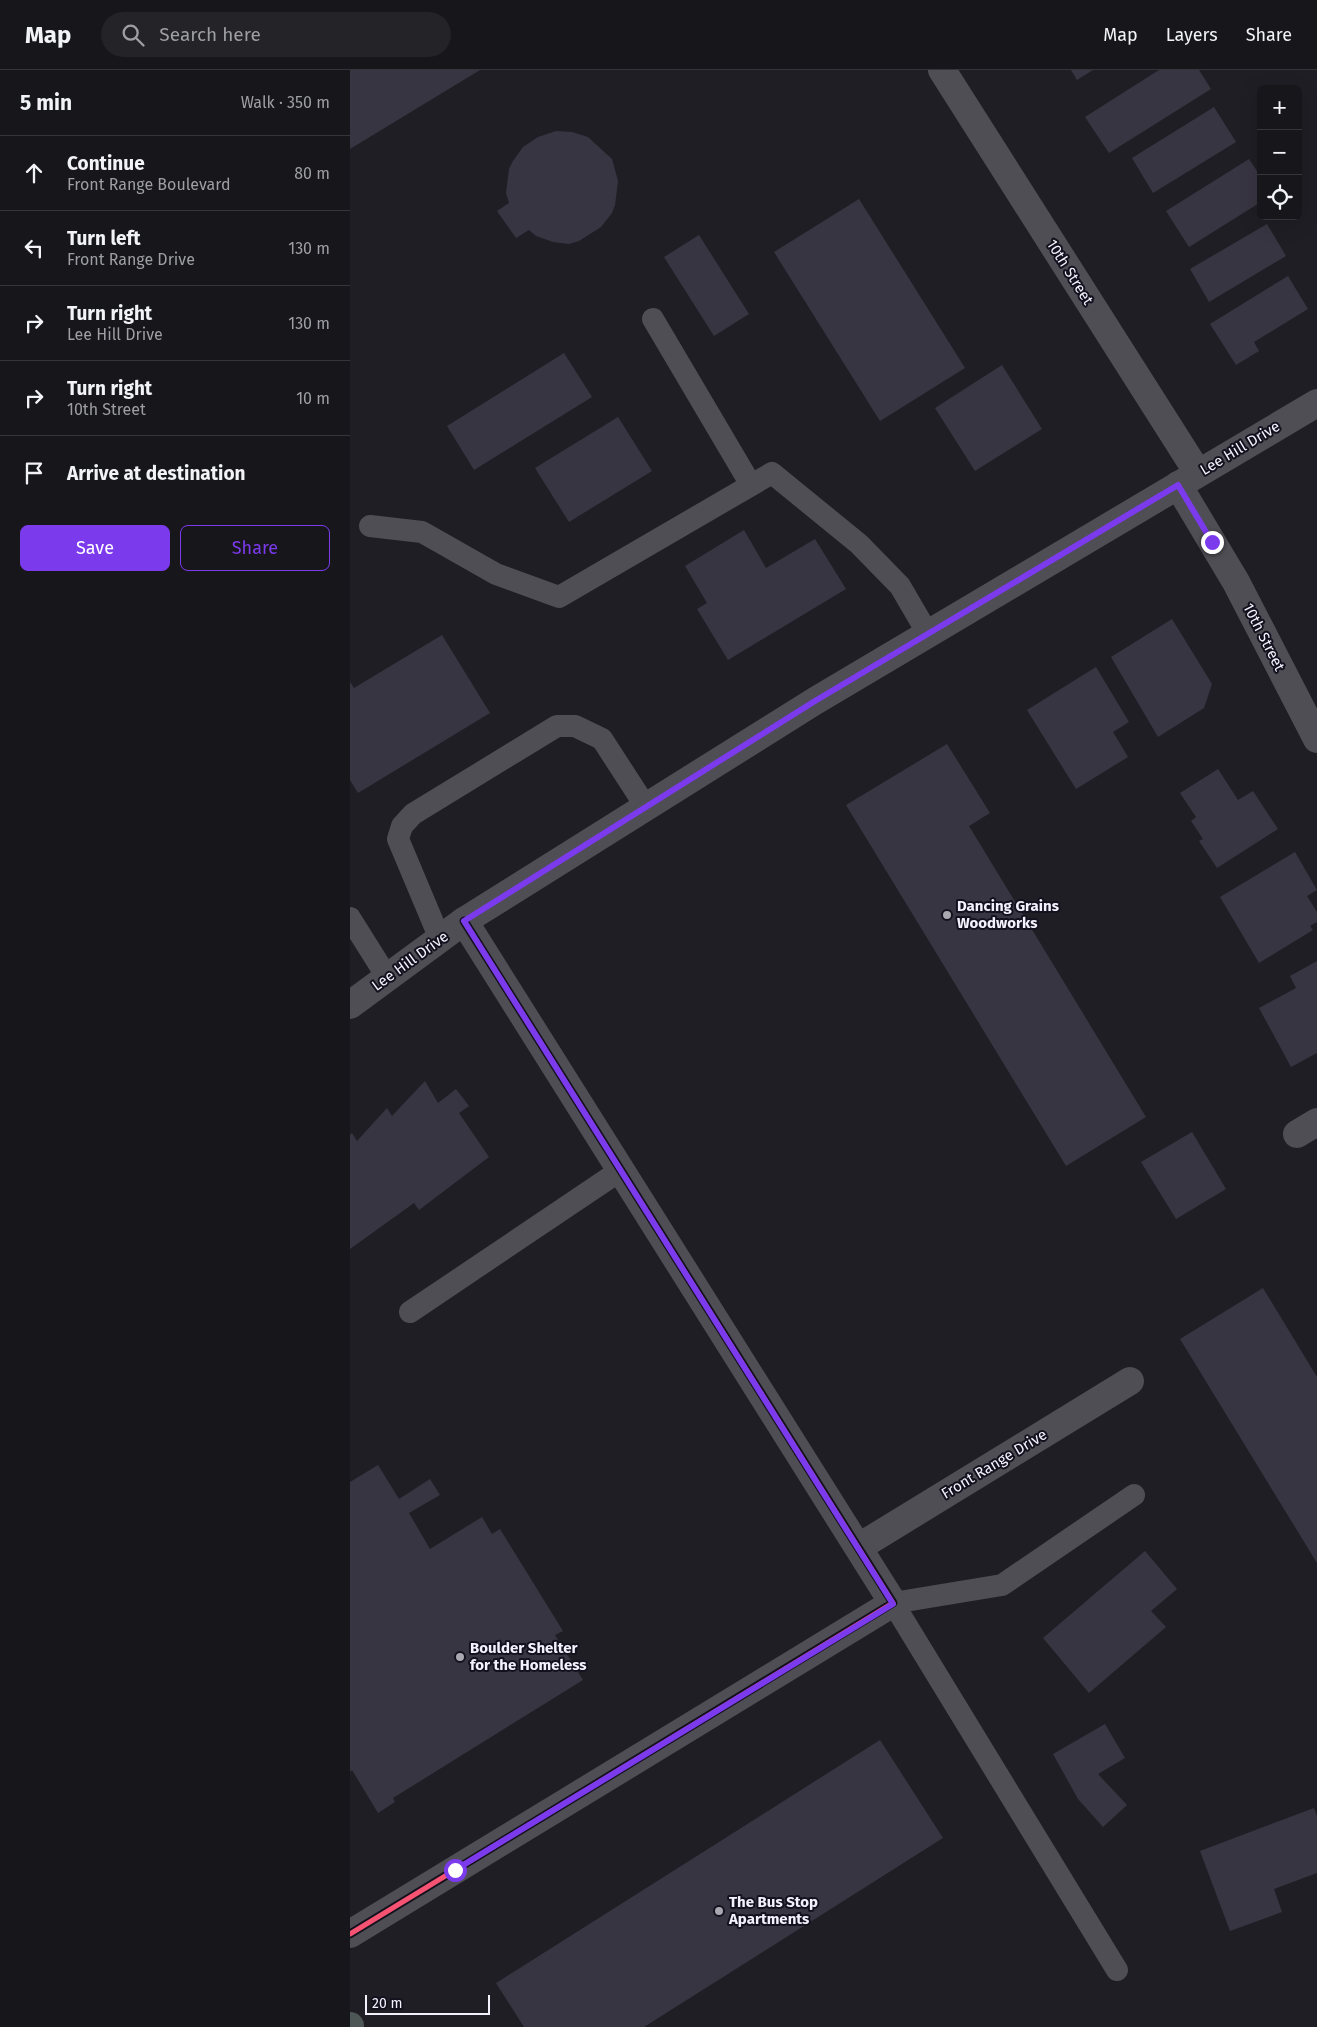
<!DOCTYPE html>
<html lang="en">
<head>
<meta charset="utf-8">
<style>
	body { margin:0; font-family:"Fira Sans",sans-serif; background:#242328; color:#f1f3f6 }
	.controls { position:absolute; right:15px; top:15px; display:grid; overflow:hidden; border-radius:8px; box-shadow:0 5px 20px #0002 }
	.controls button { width:45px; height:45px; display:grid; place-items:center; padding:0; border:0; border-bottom:1px solid #36353a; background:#17161b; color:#f1f3f6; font:25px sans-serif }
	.scale { position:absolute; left:15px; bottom:12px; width:125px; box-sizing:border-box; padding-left:5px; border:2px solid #f3f2fc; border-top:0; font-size:14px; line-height:18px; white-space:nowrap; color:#f3f2fc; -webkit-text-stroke:4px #14111e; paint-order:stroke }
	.stop { position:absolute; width:15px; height:15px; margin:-11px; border:4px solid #7c3aed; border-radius:50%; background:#fff }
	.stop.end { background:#7c3aed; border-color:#fff; box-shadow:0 1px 5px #0008 }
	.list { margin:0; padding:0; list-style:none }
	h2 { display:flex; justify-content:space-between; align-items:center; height:65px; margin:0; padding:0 20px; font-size:21px }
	h2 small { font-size:16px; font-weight:400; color:#9e9fa3 }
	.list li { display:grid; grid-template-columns:32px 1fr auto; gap:15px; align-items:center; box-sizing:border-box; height:75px; padding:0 20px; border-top:1px solid #36353a }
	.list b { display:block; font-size:19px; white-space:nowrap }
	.list p { margin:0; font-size:16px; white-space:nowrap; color:#9e9fa3 }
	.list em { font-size:16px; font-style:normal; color:#9e9fa3 }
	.actions { display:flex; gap:10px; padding:15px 20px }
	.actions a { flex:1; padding:11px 0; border:1px solid #7c3aed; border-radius:8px; text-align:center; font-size:18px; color:#7c3aed }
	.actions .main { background:#7c3aed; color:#fff }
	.icon { flex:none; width:28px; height:28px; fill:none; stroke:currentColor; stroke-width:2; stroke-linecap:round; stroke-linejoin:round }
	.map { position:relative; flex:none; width:967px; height:1957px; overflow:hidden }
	header { display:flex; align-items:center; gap:30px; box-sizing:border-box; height:70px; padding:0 25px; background:#17161b; border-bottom:1px solid #36353a }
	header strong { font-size:24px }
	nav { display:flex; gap:28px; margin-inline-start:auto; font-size:18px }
	.search { width:350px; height:45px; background:#242328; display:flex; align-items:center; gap:12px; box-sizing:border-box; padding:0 18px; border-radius:28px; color:#9e9fa3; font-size:19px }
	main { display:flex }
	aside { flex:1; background:#17161b }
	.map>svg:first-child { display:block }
	.building { fill:#383542 }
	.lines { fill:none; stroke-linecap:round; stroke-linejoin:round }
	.service { stroke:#4f4e54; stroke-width:22 }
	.minor { stroke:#4f4e54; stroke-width:28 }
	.tertiary { stroke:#4f4e54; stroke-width:28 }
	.primary { stroke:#4f5756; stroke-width:28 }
	.bus-1-casing { stroke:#14111e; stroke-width:9 }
	.bus-1 { stroke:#f65372; stroke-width:5 }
	.route { stroke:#7c3aed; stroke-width:6 }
	.poi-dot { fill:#a9a8b0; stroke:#14111e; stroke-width:2 }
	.labels { text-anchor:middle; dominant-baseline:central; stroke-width:4; stroke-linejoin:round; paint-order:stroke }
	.street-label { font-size:15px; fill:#f3f2fc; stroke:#14111e }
	.poi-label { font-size:15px; font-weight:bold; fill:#f3f2fc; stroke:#14111e; text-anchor:start }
</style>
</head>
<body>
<header>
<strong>Map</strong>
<div class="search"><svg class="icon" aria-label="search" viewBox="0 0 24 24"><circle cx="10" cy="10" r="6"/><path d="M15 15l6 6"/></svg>Search here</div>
<nav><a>Map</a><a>Layers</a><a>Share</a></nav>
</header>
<main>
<aside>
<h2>5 min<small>Walk · 350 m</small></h2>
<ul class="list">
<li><svg class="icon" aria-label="ahead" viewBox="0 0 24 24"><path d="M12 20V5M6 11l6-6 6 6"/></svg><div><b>Continue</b><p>Front Range Boulevard</p></div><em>80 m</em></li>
<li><svg class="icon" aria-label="left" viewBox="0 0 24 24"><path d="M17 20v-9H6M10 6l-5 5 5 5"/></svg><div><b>Turn left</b><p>Front Range Drive</p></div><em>130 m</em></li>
<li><svg class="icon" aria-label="right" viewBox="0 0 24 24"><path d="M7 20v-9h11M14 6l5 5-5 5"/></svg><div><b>Turn right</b><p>Lee Hill Drive</p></div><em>130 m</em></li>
<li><svg class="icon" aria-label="right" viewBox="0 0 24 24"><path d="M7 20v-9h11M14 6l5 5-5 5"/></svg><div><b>Turn right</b><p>10th Street</p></div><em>10 m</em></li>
<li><svg class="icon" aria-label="arrive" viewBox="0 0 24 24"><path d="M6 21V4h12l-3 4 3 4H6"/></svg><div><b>Arrive at destination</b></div></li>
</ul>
<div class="actions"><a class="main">Save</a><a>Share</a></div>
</aside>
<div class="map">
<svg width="967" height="1957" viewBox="0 0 967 1957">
	<rect width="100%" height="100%" fill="#1f1e24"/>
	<g class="building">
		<path d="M0 0H130L0 79Z"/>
		<path d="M721 0H743L727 10Z"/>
		<path d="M809 0H849L861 19 759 83 735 47Z"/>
		<path d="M864 37 886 72 803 123 782 88Z"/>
		<path d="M206 61 222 62 238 67 262 89 268 111 265 135 262 143 251 157 229 171 219 174 203 172 186 166 179 160 166 168 147 141 159 133 156 123 159 99 163 91 173 77 188 67Z"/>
		<path d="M899 89 911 107V132L839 177 816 141Z"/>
		<path d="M509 129 615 298 530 351 424 182Z"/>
		<path d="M917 154 936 186 859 232 840 199Z"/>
		<path d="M349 165 399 244 364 266 314 187Z"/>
		<path d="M938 206 958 239 904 272 909 281 886 295 860 254Z"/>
		<path d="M214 283 242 327 124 400 97 356Z"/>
		<path d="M652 295 692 359 625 401 585 338Z"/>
		<path d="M268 347 302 401 219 452 185 398Z"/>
		<path d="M394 460 416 498 465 469 496 519 378 590 347 539 357 533 335 496Z"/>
		<path d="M822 549 862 614 854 638 808 667 761 587Z"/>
		<path d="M92 565 140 643 8 723 0 710V612L4 618Z"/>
		<path d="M746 597 779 652 763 662 778 687 726 719 677 640Z"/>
		<path d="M597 674 640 743 619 756 796 1047 716 1096 496 735Z"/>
		<path d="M868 699 888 730 903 721 928 759 867 798 849 771 853 769 841 751 846 747 830 723Z"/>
		<path d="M945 782 967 820 957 826 967 842V852L960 856 963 860 909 893 870 827Z"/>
		<path d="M967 891V983L941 997 909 938 946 918 940 906Z"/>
		<path d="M75 1011 88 1033 106 1019 119 1036 109 1043 139 1087 69 1140 64 1133 0 1179V1065L2 1063 7 1071 37 1038 42 1046Z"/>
		<path d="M842 1062 876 1119 826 1149 791 1092Z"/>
		<path d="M913 1218 967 1307V1493L830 1269Z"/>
		<path d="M28 1395 49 1429 80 1409 90 1425 59 1443 80 1479 132 1447 142 1464 150 1459 213 1561 205 1565 233 1610 43 1728 45 1732 28 1743 2 1700 0 1702V1412Z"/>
		<path d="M795 1481 827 1519 801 1541 816 1557 739 1623 693 1568Z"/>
		<path d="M755 1654 775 1688 748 1704 777 1735 753 1757 728 1729 703 1684Z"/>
		<path d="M530 1670 593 1768 294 1957H174L146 1913Z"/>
		<path d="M964 1738 967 1746V1803L924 1819 932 1842 880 1861 850 1781Z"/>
	</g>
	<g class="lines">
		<g class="service">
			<path d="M303 249 401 415"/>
			<path d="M20 456 72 462 146 504 209 527 422 403 509 474 550 516 578 564"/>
			<path d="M0 848 37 907"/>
			<path d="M90 869 48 769 52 756 63 744 207 656H225L252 669 296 737"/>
			<path d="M60 1242 271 1100"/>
			<path d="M767 1900 543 1533 652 1515 784 1425"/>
		</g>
		<g class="minor">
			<path d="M592 0 848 403"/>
			<path d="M828 415 886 512 967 669"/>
			<path d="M947 1064 967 1052"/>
			<path d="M509 1477 780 1311"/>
			<path d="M0 1864 543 1533 114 851"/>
		</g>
		<path class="tertiary" d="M0 935 114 851 465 631 967 333"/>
		<path class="primary" d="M0 1956V1957"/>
		<g class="bus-1-casing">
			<path id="bus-1" d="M0 1864 543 1533 114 851"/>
		</g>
		<use href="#bus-1" class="bus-1"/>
	</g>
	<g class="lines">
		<path class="route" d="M105 1800 543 1534 114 851 465 631 828 415 862 472"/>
	</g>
	<g class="poi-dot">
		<circle cx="597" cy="845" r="5"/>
		<circle cx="110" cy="1587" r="5"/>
		<circle cx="369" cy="1841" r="5"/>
	</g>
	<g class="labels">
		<g class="street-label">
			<text transform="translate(720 202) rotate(58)">10th Street</text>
			<text transform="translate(890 378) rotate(-31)">Lee Hill Drive</text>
			<text transform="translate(914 567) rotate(63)">10th Street</text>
			<text transform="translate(60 891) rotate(-36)">Lee Hill Drive</text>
			<text transform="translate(644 1394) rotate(-31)">Front Range Drive</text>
		</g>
		<g class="poi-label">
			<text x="607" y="836">Dancing Grains<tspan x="607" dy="17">Woodworks</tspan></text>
			<text x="120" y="1578">Boulder Shelter<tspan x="120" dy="17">for the Homeless</tspan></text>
			<text x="379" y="1832">The Bus Stop<tspan x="379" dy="17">Apartments</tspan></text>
		</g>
	</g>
</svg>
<div class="controls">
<button>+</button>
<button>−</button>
<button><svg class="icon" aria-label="locate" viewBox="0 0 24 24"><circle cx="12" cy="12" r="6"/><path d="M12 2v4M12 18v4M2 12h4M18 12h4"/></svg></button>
</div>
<div class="scale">20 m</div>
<div class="stop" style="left:105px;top:1800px"></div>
<div class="stop end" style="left:862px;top:472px"></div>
</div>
</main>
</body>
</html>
